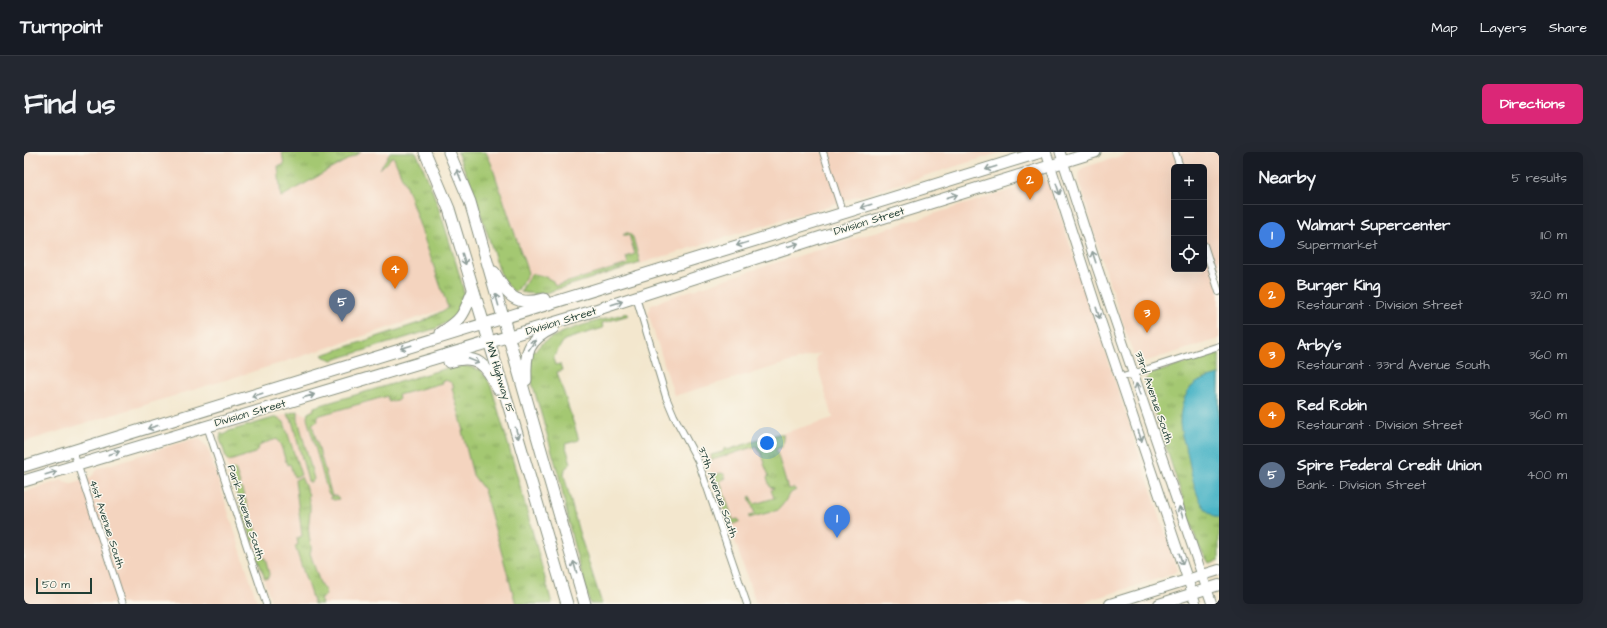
<!DOCTYPE html>
<html lang="en">
<head>
<meta charset="utf-8">
<style>
	body { margin:0; font-family:"Architects Daughter",sans-serif; background:#242831; color:#f1f3f6 }
	.controls { position:absolute; right:12px; top:12px; display:grid; overflow:hidden; border-radius:6px; box-shadow:0 4px 16px #0002 }
	.controls button { width:36px; height:36px; display:grid; place-items:center; padding:0; border:0; border-bottom:1px solid #363941; background:#171b24; color:#f1f3f6; font:20px sans-serif }
	.scale { position:absolute; left:12px; bottom:10px; width:56px; box-sizing:border-box; padding-left:4px; border:2px solid #1f3d34; border-top:0; font-size:11px; line-height:14px; white-space:nowrap; color:#1f3d34; -webkit-text-stroke:3px #fbf7ec; paint-order:stroke }
	.you { position:absolute; left:743px; top:291px; width:14px; height:14px; margin:-10px; border:3px solid #fff; border-radius:50%; background:#1a73e8; box-shadow:0 0 0 6px #1a73e833 }
	.badge { display:grid; place-items:center; width:26px; height:26px; border-radius:50%; background:#db2777; color:#fff; font-size:13px; font-weight:700 }
	.pin { position:absolute; translate:-50% -33px; filter:drop-shadow(0 1px 2px #0008) }
	.pin::after { content:''; position:absolute; top:21px; width:14px; height:12px; background:inherit; clip-path:polygon(0 0,100% 0,50% 100%) }
	.list { margin:0; padding:0; list-style:none }
	h2 { display:flex; justify-content:space-between; align-items:center; height:52px; margin:0; padding:0 16px; font-size:17px }
	h2 small { font-size:13px; font-weight:400; color:#9ea1a6 }
	.list li { display:grid; grid-template-columns:26px 1fr auto; gap:12px; align-items:center; box-sizing:border-box; height:60px; padding:0 16px; border-top:1px solid #363941 }
	.list b { display:block; font-size:15px; white-space:nowrap }
	.list p { margin:0; font-size:13px; white-space:nowrap; color:#9ea1a6 }
	.list em { font-size:13px; font-style:normal; color:#9ea1a6 }
	.icon { flex:none; width:22px; height:22px; fill:none; stroke:currentColor; stroke-width:2; stroke-linecap:round; stroke-linejoin:round }
	.map { position:relative; flex:none; width:1195px; height:452px; overflow:hidden; border-radius:6px }
	header { display:flex; align-items:center; gap:24px; box-sizing:border-box; height:56px; padding:0 20px; background:#171b24; border-bottom:1px solid #363941 }
	header strong { font-size:19px }
	nav { display:flex; gap:22px; margin-inline-start:auto; font-size:14px }
	.intro { display:flex; align-items:center; justify-content:space-between; box-sizing:border-box; height:96px; padding:0 24px }
	h1 { margin:0; font-size:28px }
	.button { padding:10px 18px; border-radius:6px; background:#db2777; color:#fff; font-size:14px; font-weight:700 }
	main { display:flex; gap:24px; padding:0 24px }
	aside { flex:1; background:#171b24; border-radius:6px; box-shadow:0 4px 16px #0002 }
	.map>svg:first-child { display:block }
	.built { fill:#f4d4bf; fill-rule:evenodd }
	.grass { fill:url(#grass-tufts); stroke:#628253 }
	.water { fill:#49b4c6; stroke:#34787d }
	.lines { fill:none; stroke-linecap:round; stroke-linejoin:round }
	.street-casing { stroke:#899281; stroke-width:8 }
	.secondary-casing { stroke:#899281; stroke-width:11 }
	.primary-casing { stroke:#899281; stroke-width:12 }
	.highway-casing { stroke:#899281; stroke-width:13 }
	.street { stroke:#fff; stroke-width:6 }
	.secondary { stroke:#fff; stroke-width:9 }
	.primary { stroke:#fff; stroke-width:10 }
	.highway { stroke:#fff; stroke-width:11 }
	.oneway { stroke:#8f9e9a }
	.labels { text-anchor:middle; dominant-baseline:central; stroke-width:3; stroke-linejoin:round; paint-order:stroke }
	.street-label { font-size:11px; fill:#1f3d34; stroke:#fbf7ec }
</style>
</head>
<body>
<header>
<strong>Turnpoint</strong>
<nav><a>Map</a><a>Layers</a><a>Share</a></nav>
</header>
<div class="intro"><h1>Find us</h1><a class="button">Directions</a></div>
<main>
<div class="map">
<svg width="1195" height="452" viewBox="0 0 1195 452">
	<defs>
		<pattern id="grass-tufts" width="24" height="20" patternUnits="userSpaceOnUse"><rect width="24" height="20" fill="#a4c872"/><path d="M3 7l-1-3M5 7V3M7 7l1-3M15 17l-1-3M17 17v-4M19 17l1-3" fill="none" stroke="#85a45e"/></pattern>
	</defs>
	<rect width="100%" height="100%" fill="#fbf7ec"/>
	<filter id="ink" filterUnits="userSpaceOnUse"><feTurbulence type="fractalNoise" baseFrequency=".025" numOctaves="2"/><feDisplacementMap in="SourceGraphic" scale="8" xChannelSelector="R" yChannelSelector="G"/><feConvolveMatrix kernelMatrix="1 2 1 2 8 2 1 2 1" color-interpolation-filters="sRGB"/></filter>
	<filter id="wash" filterUnits="userSpaceOnUse"><feTurbulence type="fractalNoise" baseFrequency=".012" numOctaves="4" result="noise"/><feDisplacementMap in="SourceGraphic" scale="16" xChannelSelector="R" yChannelSelector="G"/><feGaussianBlur stdDeviation="0.9" result="paint"/><feColorMatrix in="noise" values="0 0 0 0 0 0 0 0 0 0 0 0 0 0 0 0 0 1.4 0 .05"/><feComposite in="paint" operator="in"/></filter>
	<g filter="url(#wash)">
		<rect width="100%" height="100%" fill="#f3e7ce"/>
		<g class="built">
			<path d="M0 0H258L260 13 254 14 257 45 337 0H367L384 39 424 156 260 210 0 290Z"/>
			<path d="M456 0H978L521 141 510 142H504Z"/>
			<path d="M1110 0H1195V187L1116 211 1113 210 1110 204 1078 109 1054 23 1056 18 1061 15ZM1150 15H1180V117H1150Z"/>
			<path d="M1016 29 1023 30 1027 35 1113 296 1154 418 1146 423 1054 452H732L696 345 682 305 699 300 700 297 702 296 703 298 809 266 792 209V205L797 201 653 243H650L624 161 626 154 641 147 745 113Z"/>
			<path d="M439 214 447 215 454 218 455 217 468 237 493 323 528 452H248L206 321 196 287 197 281 200 283 205 279 274 259 283 263 290 255 423 216Z"/>
			<path d="M169 287 177 288 184 297 234 452H0V340L38 328 46 332 67 325 75 316Z"/>
		</g>
		<g class="grass">
			<path d="M258 0H337L257 45 254 14 260 13Z"/>
			<path d="M366 0H392C412 42 425 87 438 132 444 156 432 165 413 176L309 208 300 205 298 203 398 170 424 156 384 39 369 4 356 17Z"/>
			<path d="M433 0H462L467 11 504 121 493 139 492 138 490 140 478 126 448 35Z"/>
			<path d="M602 81H605L609 85 616 111 521 141 510 142 496 140 507 122C515 122 522 125 529 129L531 134 604 112 602 105 611 102 605 83H599Z"/>
			<path d="M602 161 605 163 578 171 579 176 540 188 529 206 531 213 536 212 538 218 533 220 555 288 541 292 547 311 541 317 540 323 554 377 578 452H566L548 386 535 324 506 223 508 197 511 199C526 178 577 169 602 161Z"/>
			<path d="M1195 201V408L1185 411 1174 393 1121 231 1122 227 1127 222Z"/>
			<path d="M439 214 447 215 454 218 455 217 463 226 468 237 493 323 528 452H492L460 338 449 323 438 279H440L428 236 430 235C428 230 423 227 417 229L418 231 374 243 375 247 365 250 363 244 293 264 294 269 288 272 308 344H313L315 347 310 348 306 346 307 344 304 341 283 266 284 261 290 258V255L423 216Z"/>
			<path d="M274 259V267L290 327 287 331 284 329 268 269 263 262Z"/>
			<path d="M253 265 260 270 277 323 270 325 266 312 263 313 257 294 253 287 237 292 231 301 205 309 203 308 196 287 197 281 200 283 205 279Z"/>
			<path d="M754 282H759C760 286 758 290 758 295L752 297 764 337 770 336 772 338 765 342 760 351 754 358 725 366V364L731 362 725 345 727 344 728 349 731 352 750 346 747 338 750 336 746 335 743 325 745 324 740 312 741 311 737 300 735 299 733 294 688 308 687 303 699 300 700 297 702 296 703 298Z"/>
			<path d="M211 317 235 388 231 390 228 388 206 321 208 318Z"/>
			<path d="M697 321 700 322 702 326 696 329 709 368 714 367 716 369 710 372 705 370 690 325 691 323Z"/>
			<path d="M277 325 285 343 284 344C289 356 283 370 285 382 285 389 289 395 286 401L297 434 301 438 302 443 300 445 296 447 298 452H290L271 394 274 393 273 386 278 384 271 328Z"/>
			<path d="M236 398 239 406H241L245 422 244 426 241 427 232 402 234 399Z"/>
		</g>
		<path class="water" d="M1195 223V366C1171 359 1168 321 1163 300 1160 291 1156 279 1156 270 1156 259 1159 247 1165 238 1172 228 1184 226 1195 223Z"/>
	</g>
	<g filter="url(#ink)">
		<g class="lines">
			<g class="street-casing">
				<g id="street">
					<path d="M799 0 819 62"/>
					<path d="M1151 0 1156 15"/>
					<path d="M1180 93 1195 140"/>
					<path d="M612 145 642 245 650 264 674 309 723 452"/>
					<path d="M1096 226 1195 194"/>
					<path d="M183 274 242 452"/>
					<path d="M49 299 99 452"/>
				</g>
			</g>
			<g class="secondary-casing">
				<g id="secondary">
					<path d="M1022 0 1075 164 1172 452"/>
					<path d="M1036 0 1073 115 1188 452"/>
				</g>
			</g>
			<g class="primary-casing">
				<g id="primary">
					<path d="M1086 452 1195 418"/>
					<path d="M1135 452 1195 433"/>
				</g>
			</g>
			<g class="highway-casing">
				<g id="highway">
					<path d="M401 0 425 57 488 265 543 452"/>
					<path d="M425 0 446 50 561 452"/>
					<path d="M470 120C483 143 491 155 520 147"/>
					<path d="M417 181C440 166 439 163 449 139"/>
					<path d="M425 210C453 201 463 213 474 237"/>
					<path d="M502 228C501 201 503 188 529 176"/>
					<path d="M0 314 1017 0"/>
					<path d="M0 329 556 163 816 79 1071 0"/>
				</g>
			</g>
			<use href="#street" class="street"/>
			<use href="#secondary" class="secondary"/>
			<use href="#primary" class="primary"/>
			<use href="#highway" class="highway"/>
		</g>
		<defs><path id="oneway-shaft" d="M-6 0H5M1.5-3L5.5 0L1.5 3" fill="none" stroke-width="1.6" stroke-linecap="round" stroke-linejoin="round"/></defs>
		<g class="oneway">
			<use href="#oneway-shaft" transform="translate(967 16) rotate(163)"/>
			<use href="#oneway-shaft" transform="translate(435 23) rotate(-112)"/>
			<use href="#oneway-shaft" transform="translate(1034 37) rotate(72)"/>
			<use href="#oneway-shaft" transform="translate(928 44) rotate(-17)"/>
			<use href="#oneway-shaft" transform="translate(842 54) rotate(163)"/>
			<use href="#oneway-shaft" transform="translate(718 92) rotate(163)"/>
			<use href="#oneway-shaft" transform="translate(769 93) rotate(-18)"/>
			<use href="#oneway-shaft" transform="translate(1070 105) rotate(-108)"/>
			<use href="#oneway-shaft" transform="translate(440 107) rotate(73)"/>
			<use href="#oneway-shaft" transform="translate(473 148) rotate(-106)"/>
			<use href="#oneway-shaft" transform="translate(593 151) rotate(-17)"/>
			<use href="#oneway-shaft" transform="translate(1074 161) rotate(72)"/>
			<use href="#oneway-shaft" transform="translate(508 193) rotate(-56)"/>
			<use href="#oneway-shaft" transform="translate(382 195) rotate(163)"/>
			<use href="#oneway-shaft" transform="translate(450 209) rotate(22)"/>
			<use href="#oneway-shaft" transform="translate(1114 237) rotate(-109)"/>
			<use href="#oneway-shaft" transform="translate(233 243) rotate(162)"/>
			<use href="#oneway-shaft" transform="translate(285 244) rotate(-16)"/>
			<use href="#oneway-shaft" transform="translate(129 275) rotate(163)"/>
			<use href="#oneway-shaft" transform="translate(493 281) rotate(74)"/>
			<use href="#oneway-shaft" transform="translate(1116 284) rotate(72)"/>
			<use href="#oneway-shaft" transform="translate(90 301) rotate(-17)"/>
			<use href="#oneway-shaft" transform="translate(27 321) rotate(-17)"/>
			<use href="#oneway-shaft" transform="translate(1157 360) rotate(-109)"/>
			<use href="#oneway-shaft" transform="translate(1157 407) rotate(72)"/>
			<use href="#oneway-shaft" transform="translate(551 415) rotate(-106)"/>
		</g>
	</g>
	<g class="labels">
		<g class="street-label">
			<text transform="translate(845 69) rotate(-17)">Division Street</text>
			<text transform="translate(537 169) rotate(-17)">Division Street</text>
			<text transform="translate(476 225) rotate(73)">MN Highway 15</text>
			<text transform="translate(1130 245) rotate(71)">33rd Avenue South</text>
			<text transform="translate(226 261) rotate(-16)">Division Street</text>
			<text transform="translate(694 340) rotate(70)">37th Avenue South</text>
			<text transform="translate(222 360) rotate(72)">Park Avenue South</text>
			<text transform="translate(83 372) rotate(72)">41st Avenue South</text>
		</g>
	</g>
</svg>
<div class="controls">
<button>+</button>
<button>−</button>
<button><svg class="icon" aria-label="locate" viewBox="0 0 24 24"><circle cx="12" cy="12" r="6"/><path d="M12 2v4M12 18v4M2 12h4M18 12h4"/></svg></button>
</div>
<div class="scale">50 m</div>
<div class="you"></div>
<div class="pin badge" style="left:813px;top:386px;background:#3f7fe0">1</div>
<div class="pin badge" style="left:1006px;top:48px;background:#e8710a">2</div>
<div class="pin badge" style="left:1123px;top:181px;background:#e8710a">3</div>
<div class="pin badge" style="left:371px;top:137px;background:#e8710a">4</div>
<div class="pin badge" style="left:318px;top:170px;background:#5c6f8a">5</div>
</div>
<aside>
<h2>Nearby<small>5 results</small></h2>
<ul class="list">
<li><span class="badge" style="background:#3f7fe0">1</span><div><b>Walmart Supercenter</b><p>Supermarket</p></div><em>110 m</em></li>
<li><span class="badge" style="background:#e8710a">2</span><div><b>Burger King</b><p>Restaurant · Division Street</p></div><em>320 m</em></li>
<li><span class="badge" style="background:#e8710a">3</span><div><b>Arby's</b><p>Restaurant · 33rd Avenue South</p></div><em>360 m</em></li>
<li><span class="badge" style="background:#e8710a">4</span><div><b>Red Robin</b><p>Restaurant · Division Street</p></div><em>360 m</em></li>
<li><span class="badge" style="background:#5c6f8a">5</span><div><b>Spire Federal Credit Union</b><p>Bank · Division Street</p></div><em>400 m</em></li>
</ul>
</aside>
</main>
</body>
</html>
